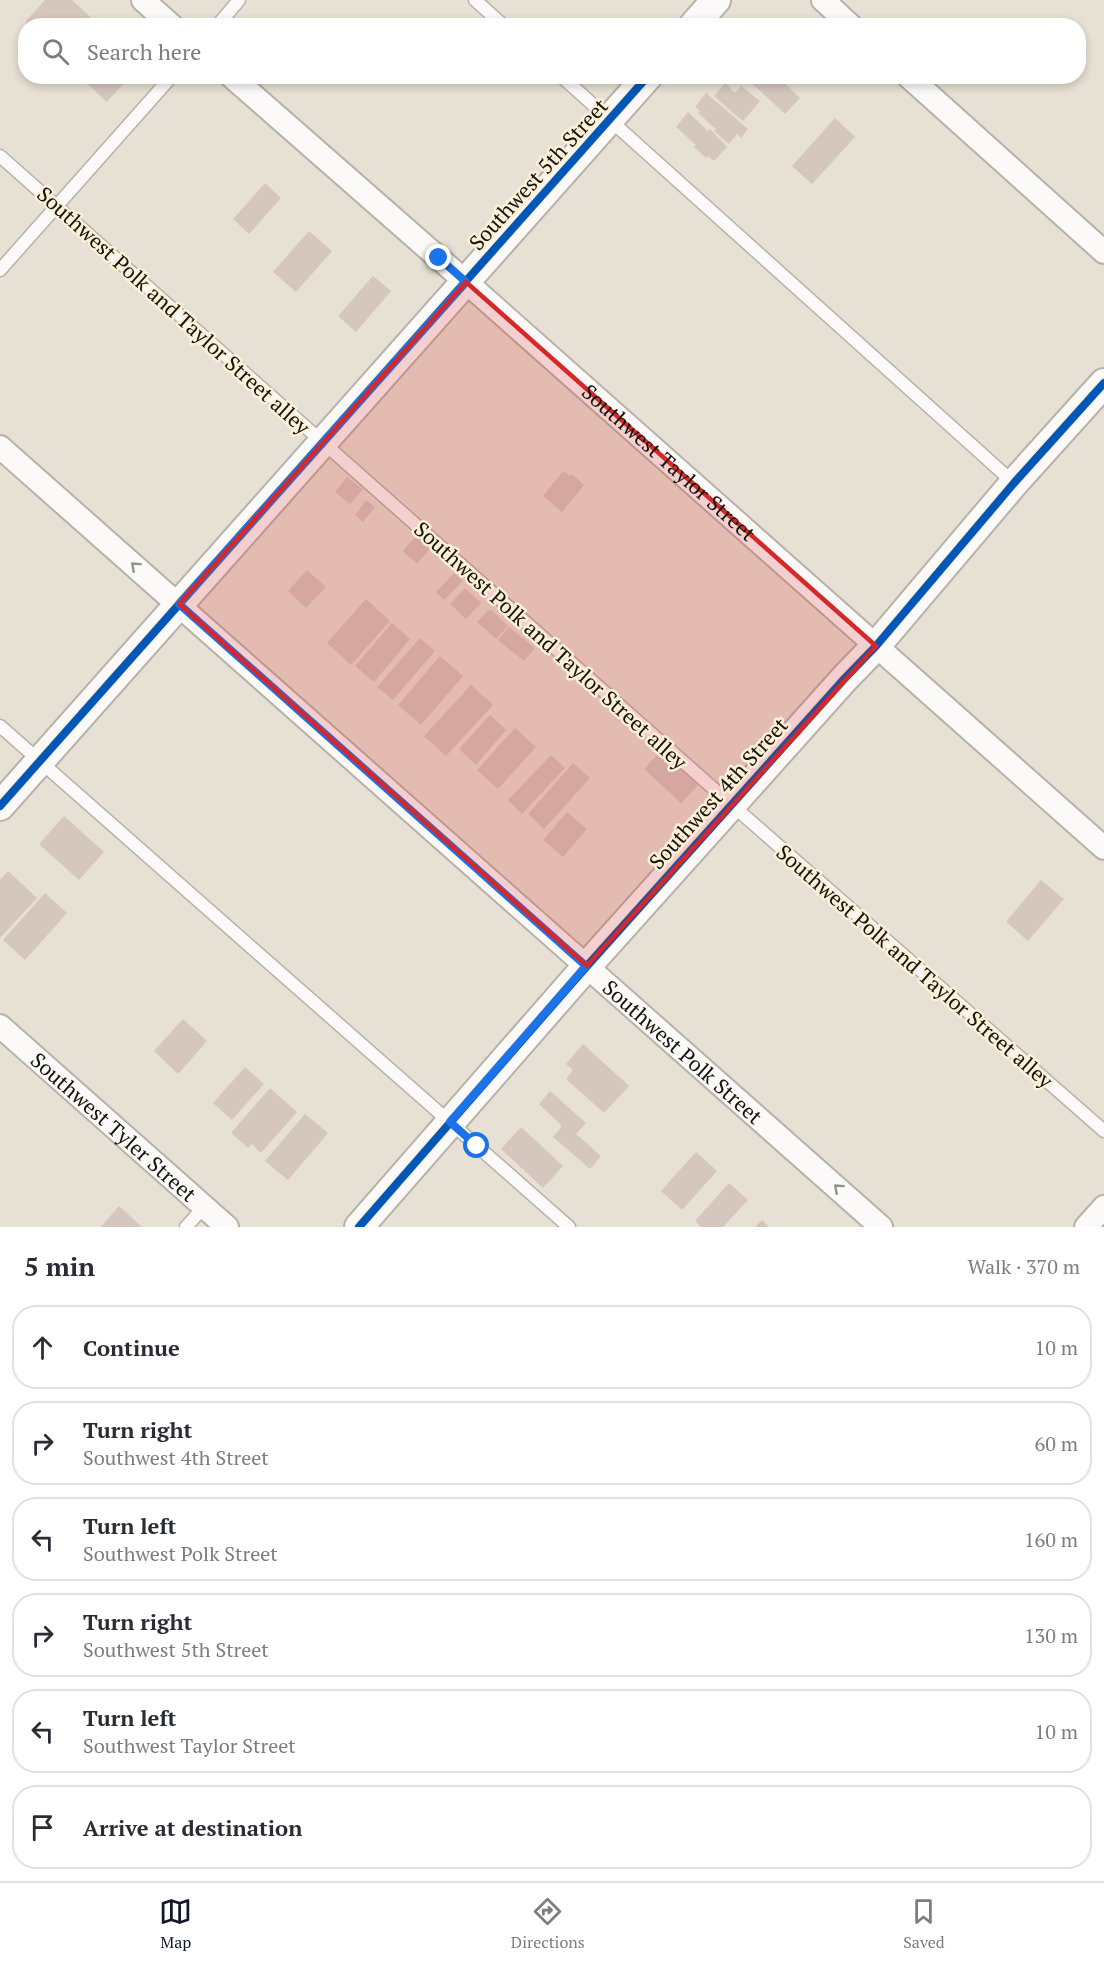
<!DOCTYPE html>
<html lang="en">
<head>
<meta charset="utf-8">
<style>
	body { margin:0; font-family:"PT Serif",serif; background:#f7f7f7; color:#2b2b33 }
	.stop { position:absolute; width:18px; height:18px; margin:-14px; border:4px solid #1a73e8; border-radius:50%; background:#fff }
	.stop.end { background:#1a73e8; border-color:#fff; box-shadow:0 2px 6px #0008 }
	.list { margin:0; padding:0; list-style:none }
	h2 { display:flex; justify-content:space-between; align-items:center; height:78px; margin:0; padding:0 24px; font-size:26px }
	h2 small { font-size:20px; font-weight:400; color:#7c7c81 }
	.list li { display:grid; grid-template-columns:39px 1fr auto; gap:18px; align-items:center; box-sizing:border-box; height:84px; margin:0 12px 12px; padding:0 12px; border:2px solid #e1e1e2; border-radius:24px }
	.list b { display:block; font-size:22px; white-space:nowrap }
	.list p { margin:0; font-size:20px; white-space:nowrap; color:#7c7c81 }
	.list em { font-size:20px; font-style:normal; color:#7c7c81 }
	.icon { flex:none; width:33px; height:33px; fill:none; stroke:currentColor; stroke-width:2; stroke-linecap:round; stroke-linejoin:round }
	.map { position:relative; flex:none; width:1104px; height:1227px; overflow:hidden }
	.search { position:absolute; background:#fff; box-shadow:0 3px 9px #0003; left:18px; right:18px; top:18px; height:66px; display:flex; align-items:center; gap:15px; box-sizing:border-box; padding:0 21px; border-radius:24px; color:#7c7c81; font-size:22px }
	.sheet { height:654px; background:#fff }
	nav { display:flex; justify-content:space-around; align-items:center; box-sizing:border-box; height:84px; border-top:2px solid #e1e1e2; background:#fff; font-size:16px; color:#7c7c81 }
	nav a { display:grid; justify-items:center; gap:3px }
	nav .on { color:#111827 }
	.map>svg:first-child { display:block }
	.building { fill:#d6c7be }
	.lines { fill:none; stroke-linecap:round; stroke-linejoin:round }
	.service-casing { stroke:#b7b2a8; stroke-width:15 }
	.minor-casing { stroke:#b7b2a8; stroke-width:26 }
	.tertiary-casing { stroke:#b7b2a8; stroke-width:32 }
	.service { stroke:#fbfaf9; stroke-width:12 }
	.minor { stroke:#fbfaf9; stroke-width:22 }
	.tertiary { stroke:#fbfaf9; stroke-width:28 }
	.cycleway-casing { stroke:#fcf0d9; stroke-width:11 }
	.cycleway { stroke:#0057b8; stroke-width:8 }
	.oneway { stroke:#94928e }
	.route { stroke:#1a73e8; stroke-width:8 }
	.marked { fill:#d62828; fill-opacity:0.2; stroke:#d62828; stroke-width:4.5; stroke-linejoin:round }
	.labels { text-anchor:middle; dominant-baseline:central; stroke-width:5; stroke-linejoin:round; paint-order:stroke }
	.street-label { font-size:21px; fill:#17130b; stroke:#fcf0d9 }
</style>
</head>
<body>
<div class="map">
<svg width="1104" height="1227" viewBox="0 0 1104 1227">
	<rect width="100%" height="100%" fill="#e7e0d4"/>
	<g class="building">
		<path d="M45 0H72L100 26H26V21Z"/>
		<path d="M79 76H130L107 102Z"/>
		<path d="M744 76H777L800 98 785 114Z"/>
		<path d="M725 83 735 93 741 86 760 101 743 121 714 96Z"/>
		<path d="M706 93 748 129 741 138 737 134 729 144 714 131 716 129 698 113 700 111 695 107Z"/>
		<path d="M688 112 708 131 710 129 727 147 714 161 708 156 706 158 694 147 696 145 676 127Z"/>
		<path d="M835 118 855 137 812 184 792 166Z"/>
		<path d="M265 183 281 198 249 234 233 219Z"/>
		<path d="M309 231 332 251 296 292 273 272Z"/>
		<path d="M373 276 391 291 356 332 338 316Z"/>
		<path d="M563 471 570 476 572 474 584 485 562 512 543 496Z"/>
		<path d="M347 477 363 489 350 504 335 492Z"/>
		<path d="M366 500 375 507 363 522 355 515Z"/>
		<path d="M416 536 430 549 417 564 403 551Z"/>
		<path d="M307 570 326 587 306 608 288 591Z"/>
		<path d="M454 573 463 581 444 600 436 592Z"/>
		<path d="M465 588 481 603 466 619 450 604Z"/>
		<path d="M366 599 390 621 351 665 327 643Z"/>
		<path d="M490 609 508 626 496 639 477 622Z"/>
		<path d="M392 623 410 639 374 682 355 666Z"/>
		<path d="M509 627 535 648 524 661 498 640Z"/>
		<path d="M420 638 435 651 393 700 377 687Z"/>
		<path d="M440 656 463 676 421 725 398 705Z"/>
		<path d="M471 685 493 705 446 756 424 736Z"/>
		<path d="M490 715 506 730 476 765 459 749Z"/>
		<path d="M515 728 536 747 498 789 477 770Z"/>
		<path d="M661 751 698 785 681 803 644 769Z"/>
		<path d="M551 755 565 768 522 814 508 800Z"/>
		<path d="M573 763 590 778 544 829 528 814Z"/>
		<path d="M567 812 587 829 563 857 543 840Z"/>
		<path d="M64 816 104 852 79 880 39 844Z"/>
		<path d="M8 871 37 898 0 938V880Z"/>
		<path d="M1041 880 1064 899 1028 941 1006 922Z"/>
		<path d="M45 893 67 913 25 960 3 940Z"/>
		<path d="M183 1019 207 1041 178 1074 154 1051Z"/>
		<path d="M583 1044 629 1086 604 1113 566 1079 573 1070 566 1064Z"/>
		<path d="M245 1067 264 1084 232 1120 213 1103Z"/>
		<path d="M270 1088 297 1112 261 1153 252 1144 248 1148 231 1133Z"/>
		<path d="M550 1091 586 1123 576 1134 601 1156 590 1169 553 1137 562 1126 539 1104Z"/>
		<path d="M305 1114 328 1133 288 1180 265 1161Z"/>
		<path d="M521 1127 563 1166 543 1188 501 1149Z"/>
		<path d="M696 1152 717 1171 682 1210 661 1191Z"/>
		<path d="M729 1183 748 1200 723 1227H701L695 1221Z"/>
		<path d="M119 1206 142 1227H101Z"/>
		<path d="M762 1220 769 1227H755Z"/>
	</g>
	<g class="lines">
		<g class="service-casing">
			<g id="service">
				<path d="M475 0 504 26"/>
				<path d="M217 26 239 0"/>
				<path d="M561 76 1014 483"/>
				<path d="M0 156 732 805 1104 1131"/>
				<path d="M0 270 172 76"/>
				<path d="M0 726 569 1227"/>
				<path d="M186 1227 204 1207"/>
			</g>
		</g>
		<g class="minor-casing">
			<g id="minor">
				<path d="M143 0 172 26"/>
				<path d="M823 0 851 26"/>
				<path id="s1" d="M231 76 466 282 1104 848"/>
				<path d="M908 76 1104 252"/>
				<path id="s2" d="M0 447 881 1227"/>
				<path id="s3" d="M0 1026 227 1227"/>
				<path d="M1086 1227 1104 1207"/>
			</g>
		</g>
		<g class="tertiary-casing">
			<g id="tertiary">
				<path d="M693 26 716 0"/>
				<path d="M0 806 648 76"/>
				<path d="M359 1227 587 966 845 678 876 646 1014 483 1104 383"/>
			</g>
		</g>
		<use href="#service" class="service"/>
		<use href="#minor" class="minor"/>
		<use href="#tertiary" class="tertiary"/>
		<g class="cycleway-casing">
			<g id="cycleway">
				<path d="M0 806 648 76"/>
				<path d="M359 1227 587 966 845 678 876 646 1014 483 1104 383"/>
			</g>
		</g>
		<use href="#cycleway" class="cycleway"/>
	</g>
	<defs><path id="oneway-chevron" d="M-2-3.5L2.5 0L-2 3.5" fill="none" stroke-width="1.6" stroke-linecap="round" stroke-linejoin="round" transform="scale(1.5)"/></defs>
	<g class="oneway">
		<use href="#oneway-chevron" transform="translate(135 566) rotate(-138)"/>
		<use href="#oneway-chevron" transform="translate(838 1188) rotate(-138)"/>
	</g>
	<g class="lines">
		<path class="route" d="M439 258 466 282 179 604 586 966 450 1122 477 1146"/>
	</g>
	<path class="marked" d="M466 282 876 646 587 966 179 604Z"/>
	<g class="labels">
		<g class="street-label">
			<text transform="translate(538 174) rotate(-48)">Southwest 5th Street</text>
			<text transform="translate(174 310) rotate(42)">Southwest Polk and Taylor Street alley</text>
			<text stroke="none"><textPath href="#s1" startOffset="584">Southwest Taylor Street</textPath></text>
			<text transform="translate(551 645) rotate(42)">Southwest Polk and Taylor Street alley</text>
			<text transform="translate(718 793) rotate(-48)">Southwest 4th Street</text>
			<text transform="translate(915 966) rotate(41)">Southwest Polk and Taylor Street alley</text>
			<text stroke="none"><textPath href="#s2" startOffset="912">Southwest Polk Street</textPath></text>
			<text stroke="none"><textPath href="#s3" startOffset="152">Southwest Tyler Street</textPath></text>
		</g>
	</g>
</svg>
<div class="stop" style="left:477px;top:1146px"></div>
<div class="stop end" style="left:439px;top:258px"></div>
<div class="search"><svg class="icon" aria-label="search" viewBox="0 0 24 24"><circle cx="10" cy="10" r="6"/><path d="M15 15l6 6"/></svg>Search here</div>
</div>
<section class="sheet">
<h2>5 min<small>Walk · 370 m</small></h2>
<ul class="list">
<li><svg class="icon" aria-label="ahead" viewBox="0 0 24 24"><path d="M12 20V5M6 11l6-6 6 6"/></svg><div><b>Continue</b></div><em>10 m</em></li>
<li><svg class="icon" aria-label="right" viewBox="0 0 24 24"><path d="M7 20v-9h11M14 6l5 5-5 5"/></svg><div><b>Turn right</b><p>Southwest 4th Street</p></div><em>60 m</em></li>
<li><svg class="icon" aria-label="left" viewBox="0 0 24 24"><path d="M17 20v-9H6M10 6l-5 5 5 5"/></svg><div><b>Turn left</b><p>Southwest Polk Street</p></div><em>160 m</em></li>
<li><svg class="icon" aria-label="right" viewBox="0 0 24 24"><path d="M7 20v-9h11M14 6l5 5-5 5"/></svg><div><b>Turn right</b><p>Southwest 5th Street</p></div><em>130 m</em></li>
<li><svg class="icon" aria-label="left" viewBox="0 0 24 24"><path d="M17 20v-9H6M10 6l-5 5 5 5"/></svg><div><b>Turn left</b><p>Southwest Taylor Street</p></div><em>10 m</em></li>
<li><svg class="icon" aria-label="arrive" viewBox="0 0 24 24"><path d="M6 21V4h12l-3 4 3 4H6"/></svg><div><b>Arrive at destination</b></div></li>
</ul>
</section>
<nav>
<a class="on"><svg class="icon" aria-label="map" viewBox="0 0 24 24"><path d="M3 6l6-2 6 2 6-2v14l-6 2-6-2-6 2zM9 4v14M15 6v14"/></svg>Map</a>
<a><svg class="icon" aria-label="directions" viewBox="0 0 24 24"><path d="M12 3l9 9-9 9-9-9zM9 14v-3h6M13 9l2 2-2 2"/></svg>Directions</a>
<a><svg class="icon" aria-label="saved" viewBox="0 0 24 24"><path d="M7 4h10v16l-5-4-5 4z"/></svg>Saved</a>
</nav>
</body>
</html>
